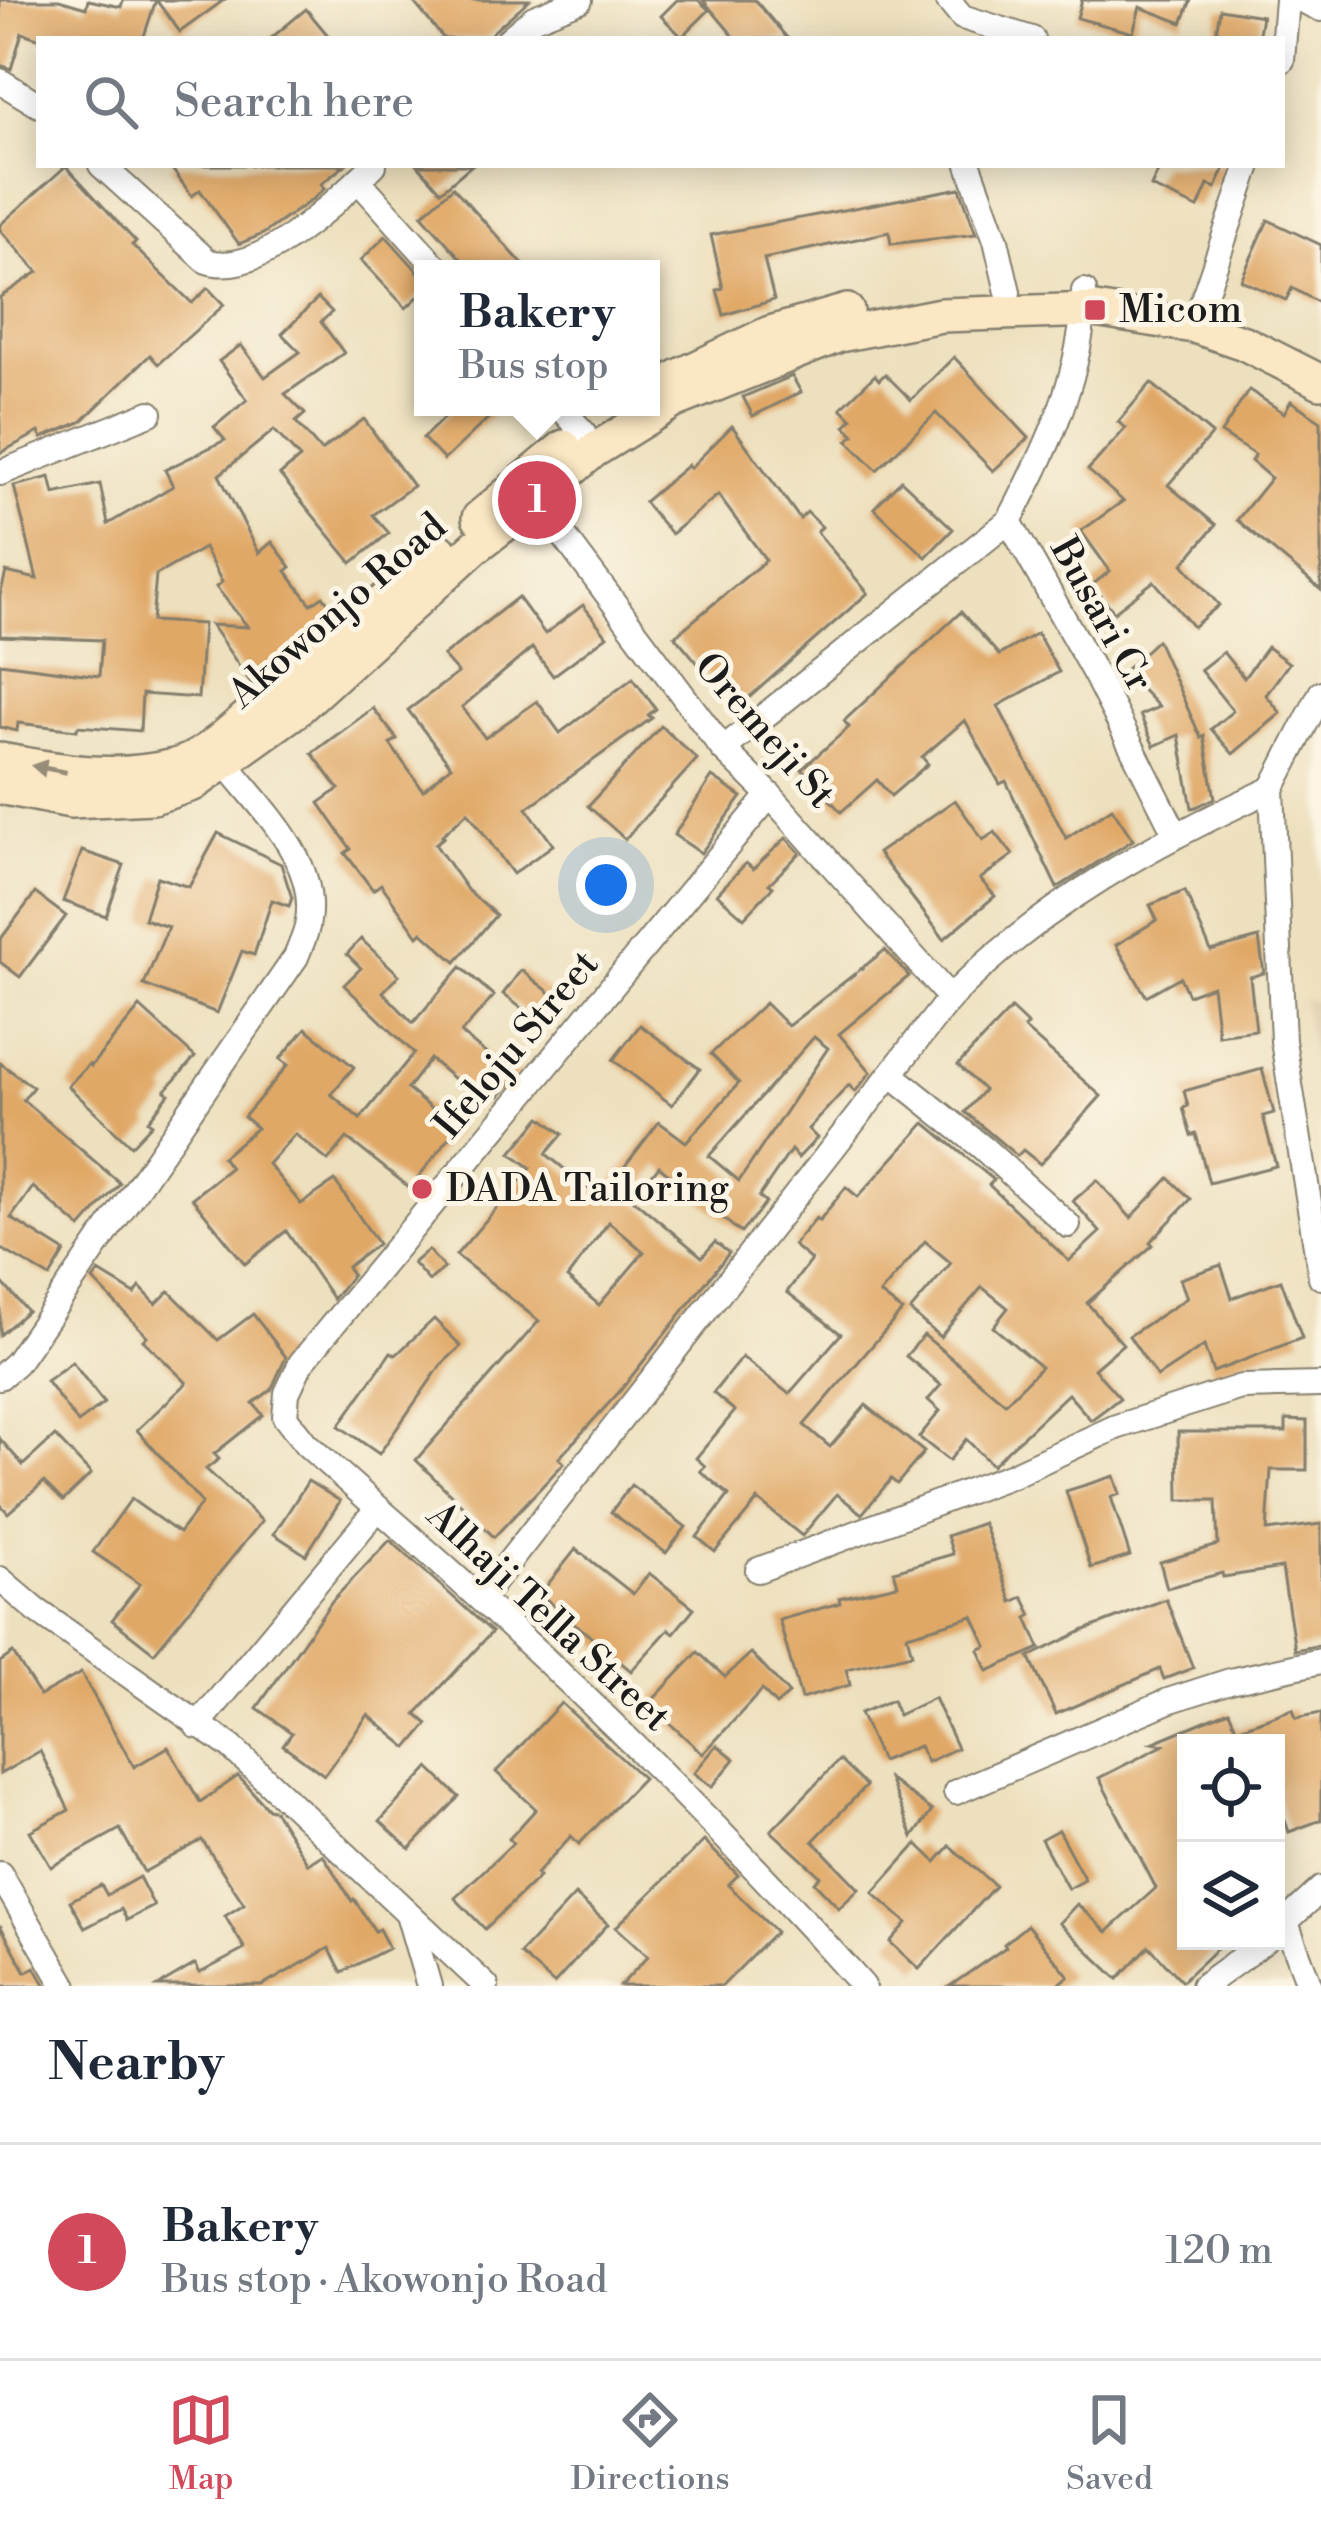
<!DOCTYPE html>
<html lang="en">
<head>
<meta charset="utf-8">
<style>
	body { margin:0; font-family:"Libre Bodoni",serif; background:#f6f6f7; color:#1f2937 }
	.controls { position:absolute; right:36px; bottom:36px; display:grid; overflow:hidden; border-radius:0px; box-shadow:0 6px 30px #0003 }
	.controls button { width:108px; height:108px; display:grid; place-items:center; padding:0; border:0; border-bottom:3px solid #e0e1e3; background:#fff; color:#1f2937; font:60px sans-serif }
	.you { position:absolute; left:606px; top:885px; width:42px; height:42px; margin:-30px; border:9px solid #fff; border-radius:50%; background:#1a73e8; box-shadow:0 0 0 18px #1a73e833 }
	.badge { display:grid; place-items:center; width:78px; height:78px; border-radius:50%; background:#d1495b; color:#fff; font-size:39px; font-weight:700 }
	.pin { position:absolute; translate:-50% -50%; border:6px solid #fff; box-shadow:0 3px 12px #0006 }
	.popup { position:absolute; left:414px; top:260px; width:246px; height:156px; box-sizing:border-box; display:grid; place-content:center; border-radius:0px; background:#fff; filter:drop-shadow(0 3px 9px #0005); font-size:39px; white-space:nowrap; color:#747a83 }
	.popup b { font-size:45px; color:#1f2937 }
	.popup::after { content:''; position:absolute; left:50%; top:100%; margin-left:-24px; border:24px solid transparent; border-top-color:#fff }
	.list { margin:0; padding:0; list-style:none }
	h2 { display:flex; justify-content:space-between; align-items:center; height:156px; margin:0; padding:0 48px; font-size:51px }
	h2 small { font-size:39px; font-weight:400; color:#747a83 }
	.list li { display:grid; grid-template-columns:78px 1fr auto; gap:36px; align-items:center; box-sizing:border-box; height:216px; padding:0 48px; border-top:3px solid #e0e1e3 }
	.list b { display:block; font-size:45px; white-space:nowrap }
	.list p { margin:0; font-size:39px; white-space:nowrap; color:#747a83 }
	.list em { font-size:39px; font-style:normal; color:#747a83 }
	.icon { flex:none; width:66px; height:66px; fill:none; stroke:currentColor; stroke-width:2; stroke-linecap:round; stroke-linejoin:round }
	.map { position:relative; flex:none; width:1321px; height:1986px; overflow:hidden }
	.search { position:absolute; background:#fff; box-shadow:0 6px 30px #0003; left:36px; right:36px; top:36px; height:132px; display:flex; align-items:center; gap:30px; box-sizing:border-box; padding:0 42px; border-radius:0px; color:#747a83; font-size:45px }
	.sheet { height:372px; background:#fff }
	nav { display:flex; justify-content:space-around; align-items:center; box-sizing:border-box; height:168px; border-top:3px solid #e0e1e3; background:#fff; font-size:33px; color:#747a83 }
	nav a { display:grid; justify-items:center; gap:6px }
	nav .on { color:#d1495b }
	.map>svg:first-child { display:block }
	.built { fill:#e1d1b4 }
	.building { fill:#e0a866; fill-rule:evenodd }
	.lines { fill:none; stroke-linecap:round; stroke-linejoin:round }
	.minor-casing { stroke:#847e6d; stroke-width:28 }
	.secondary-casing { stroke:#847e6d; stroke-width:38 }
	.minor { stroke:#fff; stroke-width:24 }
	.secondary { stroke:#fbe7c3; stroke-width:33 }
	.oneway { fill:#978c78 }
	.poi-dot { fill:#d1495b; stroke:#fcf5e5; stroke-width:4.5 }
	.labels { text-anchor:middle; dominant-baseline:central; stroke-width:10; stroke-linejoin:round; paint-order:stroke }
	.poi-label { font-size:39px; fill:#1c1c1c; stroke:#fcf5e5; text-anchor:start }
	.street-label { font-size:39px; fill:#1c1c1c; stroke:#fcf5e5 }
</style>
</head>
<body>
<div class="map">
<svg width="1321" height="1986" viewBox="0 0 1321 1986">
	<rect width="100%" height="100%" fill="#fcf5e5"/>
	<filter id="ink" filterUnits="userSpaceOnUse"><feTurbulence type="fractalNoise" baseFrequency=".00833" numOctaves="2"/><feDisplacementMap in="SourceGraphic" scale="24" xChannelSelector="R" yChannelSelector="G"/><feConvolveMatrix kernelMatrix="1 2 1 2 8 2 1 2 1" color-interpolation-filters="sRGB"/></filter>
	<filter id="wash" filterUnits="userSpaceOnUse"><feTurbulence type="fractalNoise" baseFrequency=".004" numOctaves="4" result="noise"/><feDisplacementMap in="SourceGraphic" scale="48" xChannelSelector="R" yChannelSelector="G"/><feGaussianBlur stdDeviation="2.7" result="paint"/><feColorMatrix in="noise" values="0 0 0 0 0 0 0 0 0 0 0 0 0 0 0 0 0 1.4 0 .05"/><feComposite in="paint" operator="in"/></filter>
	<g filter="url(#wash)">
		<rect width="100%" height="100%" fill="#ede0be"/>
		<path class="built" d="M1303 1000 1321 1002V1105Z"/>
		<g id="blocks">
			<g class="building">
				<path d="M0 0H59L86 8 88 0 121 7 123 0H156L143 39H41L22 33 11 69 0 65Z"/>
				<path d="M156 0H224L180 32Z"/>
				<path d="M412 0H529L485 39H444Z"/>
				<path d="M677 0H698L709 10 682 37 661 16Z"/>
				<path d="M703 0H755L788 39H736Z"/>
				<path d="M1082 0H1191L1182 23 1140 7 1133 33 1077 18Z"/>
				<path d="M306 9 331 39H270Z"/>
				<path d="M1220 9 1262 16 1258 39H1215Z"/>
				<path d="M169 165H345L321 184 324 189 313 199 263 234 239 244 200 190 192 196Z"/>
				<path d="M418 165H472L441 191Z"/>
				<path d="M1161 165H1226L1216 188 1208 185 1198 208 1151 187Z"/>
				<path d="M66 166 136 242 132 245 192 303 208 288 224 305 158 364 150 355 81 422 42 438 39 432 0 453V297L38 272 0 230V225Z"/>
				<path d="M453 187 527 269H470L422 215Z"/>
				<path d="M960 188 976 234 891 244 889 232 764 259 774 300 724 315 717 290 723 288 711 235Z"/>
				<path d="M1268 220 1321 245V304L1292 288 1286 300 1241 280Z"/>
				<path d="M386 236 423 277V292L406 308 361 260Z"/>
				<path d="M318 298 332 312 321 322 344 353 285 394 305 414 296 422 321 451 364 419 413 486 373 515 389 533 352 563 280 475 300 458 274 430 219 475 259 553 272 542 291 567 286 571 311 604 323 596 337 615 253 686 211 625 248 627 216 587 222 582 204 548 156 575 152 621 203 624 198 698 142 694 140 731 78 726 77 730 18 723 17 731 0 727V663L99 676 102 640 0 636V596L6 572 37 579 14 486 50 477 54 494 100 484 108 524 173 486 165 470 225 440 214 427 247 400 219 361 241 345 265 377 300 352 282 334Z"/>
				<path d="M954 357 1029 438 993 471 936 413 877 470 848 441 854 435 845 426 852 419 841 408 875 375 879 380 885 374 911 400Z"/>
				<path d="M792 376 801 392 753 416 743 397Z"/>
				<path d="M1151 383 1212 434 1168 485 1216 525 1183 564 1219 605 1193 627 1154 581 1114 612 1092 585 1110 571 1081 531 1123 501 1088 470 1126 428 1118 422Z"/>
				<path d="M1249 390 1284 413 1291 401 1321 421V590L1237 520 1271 478 1251 461 1255 455 1221 433Z"/>
				<path d="M455 407H500L444 460 423 438Z"/>
				<path d="M732 426 800 519 807 512 822 527 817 532 868 593 736 709 675 636 766 560 718 495 671 534 644 502 688 465 690 468Z"/>
				<path d="M901 480 953 529 926 557 874 508Z"/>
				<path d="M518 597 545 634 583 605 607 636 553 676 532 648 462 707 485 738 537 701 560 733 633 678 656 709 648 715 652 718 527 808 553 845 513 874 468 812 442 835 444 837 435 844 468 891 496 915 456 962 422 932 418 936 381 884 373 890 345 853 351 849 319 803 339 789 312 753 373 708 397 739 390 744 423 790 451 766 408 710 458 673 443 656Z"/>
				<path d="M961 612 999 655 1037 633 1059 672 998 706 1066 838 1112 808 1133 840 1057 888 1006 781 1000 784 965 720 922 757 928 764 891 796 877 780 841 812 802 769 849 727 844 721Z"/>
				<path d="M1157 640 1201 738 1204 736 1215 798 1196 807 1192 808 1179 735 1154 746 1140 715 1159 707 1124 671Z"/>
				<path d="M1267 647 1289 663 1266 695 1281 713 1233 754 1211 729 1233 711 1200 670 1223 652 1244 678Z"/>
				<path d="M661 726 697 759 625 839 588 806Z"/>
				<path d="M712 777 742 797 701 853 674 835Z"/>
				<path d="M955 800 983 840 995 832 1013 855 980 879 995 896 944 939 878 853Z"/>
				<path d="M218 833 281 864 292 898 289 906 272 900 254 955 242 951 217 1013 144 985 168 927 144 919 157 877 189 887Z"/>
				<path d="M786 838 800 853 769 884 773 887 744 918 717 894 746 863 753 869Z"/>
				<path d="M82 851 124 865 106 916 63 901Z"/>
				<path d="M1185 891 1211 951 1259 938 1264 973 1250 977 1256 1030 1218 1035 1212 986 1188 995 1180 977 1146 996 1116 945 1157 920 1150 905Z"/>
				<path d="M35 893 66 916 20 977 0 962V940Z"/>
				<path d="M361 939 399 975 383 992 413 1023 461 967 494 996 461 1033 508 1072 514 1066 520 1072 500 1096 488 1084 477 1098 430 1059 407 1089 456 1129 410 1188 347 1138 328 1161 295 1134 268 1164 301 1204 335 1181 378 1244 347 1267 352 1275 333 1299 286 1231 245 1264 192 1198 230 1168 222 1157 257 1128 244 1117 288 1065 280 1059 306 1028 354 1067 331 1094 360 1119 414 1053 344 985 361 968 347 954Z"/>
				<path d="M885 950 909 976 839 1034 871 1072 855 1092 849 1085 808 1129 817 1138 798 1158 791 1150 759 1197 766 1203 741 1233 659 1166 633 1199 702 1257 715 1242 729 1253 620 1391 559 1458 564 1463 494 1537 416 1460 539 1321 456 1255 531 1168 511 1153 541 1117 563 1134 546 1154 600 1198 659 1122 686 1142 739 1083 711 1054 765 1003 788 1026ZM814 1037 828 1048 739 1181 709 1156ZM609 1222 644 1252 599 1305 567 1278Z"/>
				<path d="M521 970 557 998 539 1022 503 994Z"/>
				<path d="M140 1007 195 1057 165 1091 169 1094 148 1121 152 1124 131 1146 68 1086 89 1064 91 1066Z"/>
				<path d="M1011 1009 1028 1025 1024 1028 1101 1096 1040 1164 1023 1150 1017 1156 965 1112 984 1090 958 1065Z"/>
				<path d="M640 1025 700 1069 672 1105 613 1060Z"/>
				<path d="M0 1063 33 1087 23 1100 120 1183 81 1228 33 1187 11 1218 65 1252 50 1277 0 1248Z"/>
				<path d="M1262 1069 1274 1113 1263 1116 1276 1166 1209 1183 1196 1134 1191 1136 1183 1108 1188 1106 1184 1091Z"/>
				<path d="M925 1123 994 1180 989 1185 1069 1261 1100 1232 1073 1201 1097 1180 1131 1218 1169 1178 1191 1199 1150 1242 1153 1245 1087 1303 1123 1344 1094 1369 1120 1398 1091 1420 1068 1394 992 1465 966 1439 949 1461 919 1437 940 1411 928 1400 941 1385 906 1356 924 1335 1005 1403 1041 1367 993 1327 1008 1308 982 1287 940 1337 910 1311 951 1263 925 1241 880 1294 902 1311 804 1425 830 1447 866 1405 924 1452 897 1484 891 1479 862 1514 837 1494 802 1536 758 1500 715 1552 697 1537 729 1495 700 1471 705 1466 696 1458 735 1411 713 1393 742 1357 789 1394 841 1334 787 1292 811 1260 793 1245 816 1218 819 1221 846 1187 858 1197Z"/>
				<path d="M428 1250 444 1268 429 1281 413 1263Z"/>
				<path d="M1221 1265 1232 1298 1281 1280 1302 1338 1213 1372 1204 1346 1157 1377 1129 1336 1187 1298 1180 1279Z"/>
				<path d="M99 1272 135 1294 140 1287 156 1304 169 1291 218 1340 253 1314 286 1357 271 1390 253 1403 263 1415 214 1454 219 1459 206 1469 262 1521 154 1653 112 1620 140 1584 93 1552 131 1499 179 1533 202 1503 137 1430 187 1383 143 1340 147 1336 93 1280Z"/>
				<path d="M0 1280 27 1311 0 1335Z"/>
				<path d="M434 1319 461 1346 441 1365 379 1454 339 1426 391 1352 396 1355Z"/>
				<path d="M72 1362 104 1403 78 1423 46 1381Z"/>
				<path d="M1286 1420 1307 1421V1470H1271L1267 1531 1321 1524V1645L1295 1650 1282 1568 1223 1577 1222 1573 1167 1588 1160 1562 1218 1545 1216 1500H1179L1178 1432H1286Z"/>
				<path d="M55 1436 91 1474 63 1501 44 1482 8 1513 0 1504V1439L23 1465Z"/>
				<path d="M1114 1476 1120 1494 1111 1497 1130 1556 1091 1568 1066 1491Z"/>
				<path d="M308 1481 340 1501 306 1555 274 1534Z"/>
				<path d="M631 1485 686 1527 666 1553 611 1512Z"/>
				<path d="M983 1523 1012 1602 1023 1597 1032 1615 1027 1618 1040 1648 988 1671 979 1650 987 1646 973 1616 907 1635 912 1654 846 1669 850 1685 801 1699 779 1620 840 1603 839 1598 898 1585 894 1571 953 1554 947 1536Z"/>
				<path d="M390 1540 492 1632 416 1714 428 1724 408 1748 368 1715 324 1775 283 1745 292 1733 257 1708 332 1601Z"/>
				<path d="M576 1549 633 1594 649 1573 694 1608 674 1633 669 1629 631 1671 540 1594Z"/>
				<path d="M1166 1599 1193 1668 1164 1679 1160 1669 1056 1714 1029 1657 1085 1630Z"/>
				<path d="M698 1652 725 1677 751 1653 789 1694 776 1705 762 1690 703 1754 649 1704Z"/>
				<path d="M13 1653 40 1696 81 1673 134 1767 168 1747 200 1802 238 1776 268 1809 274 1810 308 1864 322 1855 325 1858 352 1901 354 1899 375 1931 379 1929 389 1948 342 1972 329 1948 262 1986H158L195 1964 200 1973 245 1949 225 1916 244 1904 202 1840 144 1872 120 1829 51 1867 30 1831 69 1810 40 1751 0 1774V1662Z"/>
				<path d="M934 1698 957 1748 927 1762 919 1746 881 1761 860 1713 892 1700 898 1715Z"/>
				<path d="M561 1703 643 1778 579 1844 571 1836 536 1874 539 1877 485 1929 455 1898 513 1843 509 1839 536 1809 496 1772Z"/>
				<path d="M1293 1709 1296 1718 1321 1713V1820L1289 1832 1276 1795V1743H1186V1941H1225L1182 1981 1149 1946 1118 1979 1059 1923 1077 1904 1107 1932 1156 1888 1099 1778 1164 1745 1152 1743 1229 1711 1237 1729Z"/>
				<path d="M717 1745 735 1759 712 1787 694 1773Z"/>
				<path d="M839 1760 866 1786 813 1841 859 1889 839 1908 814 1882 820 1876 771 1831Z"/>
				<path d="M429 1768 459 1797 410 1849 380 1821Z"/>
				<path d="M889 1779 932 1811 913 1837Z"/>
				<path d="M1058 1830 1085 1880 1068 1889 1041 1839Z"/>
				<path d="M704 1841 738 1875 728 1885 776 1932 722 1986H620L648 1956 616 1927Z"/>
				<path d="M917 1844 936 1862 950 1846 995 1886 919 1969 890 1942 907 1923 873 1893Z"/>
				<path d="M139 1877 154 1906 127 1920 121 1909 85 1928 70 1901 101 1885 107 1895Z"/>
				<path d="M575 1895 608 1924 554 1984 520 1954Z"/>
				<path d="M0 1925 26 1972 35 1967 46 1986H0Z"/>
				<path d="M1027 1925 1069 1976 1057 1986H950L1006 1947 1004 1944Z"/>
			</g>
		</g>
	</g>
	<g filter="url(#ink)">
		<use href="#blocks" fill-opacity="0" stroke="#847e6d" stroke-width="3"/>
		<g class="lines">
			<g class="minor-casing">
				<g id="minor">
					<path d="M948 0 962 17 1032 39"/>
					<path d="M1301 0 1321 9"/>
					<path d="M509 39 534 18 580 0"/>
					<path d="M1282 60 1287 0"/>
					<path d="M0 81 39 105"/>
					<path d="M101 165 207 261C260 279 337 200 374 165"/>
					<path d="M969 165 996 240 1008 292"/>
					<path d="M358 180 438 269"/>
					<path d="M1084 291C1084 371 1046 452 1009 521L1096 676 1175 833"/>
					<path d="M1194 326 1249 165"/>
					<path d="M560 407 583 432"/>
					<path d="M0 473 150 413"/>
					<path d="M537 500 723 749 770 795 950 998"/>
					<path d="M1321 693 1272 789 1283 1041 1321 1277"/>
					<path d="M723 749 1009 521"/>
					<path d="M892 1075 983 1148 1068 1225"/>
					<path d="M0 1377 16 1363 296 957C300 946 307 933 308 921 318 859 260 808 225 762"/>
					<path d="M378 1508 306 1444 285 1417 287 1393 301 1363 770 795"/>
					<path d="M758 1570 1012 1475 1116 1427 1241 1387 1321 1385"/>
					<path d="M0 1579 36 1610 231 1747 486 1986"/>
					<path d="M481 1598 950 998C1041 905 1155 842 1272 789"/>
					<path d="M197 1726 378 1508C549 1657 712 1816 863 1986"/>
					<path d="M956 1792 1168 1701 1230 1681 1321 1661"/>
					<path d="M0 1874 65 1986"/>
					<path d="M408 1914 429 1986"/>
					<path d="M1286 1923 1310 1986"/>
					<path d="M1276 1931 1321 1889"/>
					<path d="M1203 1986 1265 1941"/>
				</g>
			</g>
			<g class="secondary-casing">
				<g id="secondary">
					<path d="M678 377 770 333 847 311"/>
					<path d="M479 518 564 447"/>
					<path d="M0 760C59 771 114 781 174 766 202 760 229 732 250 715 316 662 378 607 440 551"/>
					<path d="M0 787 71 801 153 797 193 784 295 711 475 547 537 500 593 451 674 401 839 335 941 315 1095 310 1194 326 1244 343 1321 382"/>
				</g>
			</g>
			<use href="#minor" class="minor"/>
			<use href="#secondary" class="secondary"/>
		</g>
		<defs><path id="oneway-solid" d="M-6-.8H1V-3.2L6.5 0L1 3.2V.8H-6Z" transform="scale(3)"/></defs>
		<use class="oneway" href="#oneway-solid" transform="translate(49 769) rotate(-169)"/>
	</g>
	<g class="poi-dot">
		<rect x="1083" y="298" width="24" height="24" rx="6"/>
		<circle cx="422" cy="1189" r="12"/>
	</g>
	<g class="labels">
		<g class="poi-label">
			<text x="1119" y="310">Micom</text>
			<text x="446" y="1189">DADA Tailoring</text>
		</g>
		<g class="street-label">
			<text transform="translate(338 611) rotate(-41)">Akowonjo Road</text>
			<text transform="translate(1101 615) rotate(61)">Busari Cr</text>
			<text transform="translate(764 731) rotate(49)">Oremeji St</text>
			<text transform="translate(517 1045) rotate(-50)">Ifeloju Street</text>
			<text transform="translate(548 1617) rotate(43)">Alhaji Tella Street</text>
		</g>
	</g>
</svg>
<div class="controls">
<button><svg class="icon" aria-label="locate" viewBox="0 0 24 24"><circle cx="12" cy="12" r="6"/><path d="M12 2v4M12 18v4M2 12h4M18 12h4"/></svg></button>
<button><svg class="icon" aria-label="layers" viewBox="0 0 24 24"><path d="M12 4l9 5-9 5-9-5zM3 14l9 5 9-5"/></svg></button>
</div>
<div class="you"></div>
<div class="pin badge" style="left:537px;top:500px">1</div>
<div class="popup"><b>Bakery</b>Bus stop</div>
<div class="search"><svg class="icon" aria-label="search" viewBox="0 0 24 24"><circle cx="10" cy="10" r="6"/><path d="M15 15l6 6"/></svg>Search here</div>
</div>
<section class="sheet">
<h2>Nearby<small></small></h2>
<ul class="list">
<li><span class="badge">1</span><div><b>Bakery</b><p>Bus stop · Akowonjo Road</p></div><em>120 m</em></li>
</ul>
</section>
<nav>
<a class="on"><svg class="icon" aria-label="map" viewBox="0 0 24 24"><path d="M3 6l6-2 6 2 6-2v14l-6 2-6-2-6 2zM9 4v14M15 6v14"/></svg>Map</a>
<a><svg class="icon" aria-label="directions" viewBox="0 0 24 24"><path d="M12 3l9 9-9 9-9-9zM9 14v-3h6M13 9l2 2-2 2"/></svg>Directions</a>
<a><svg class="icon" aria-label="saved" viewBox="0 0 24 24"><path d="M7 4h10v16l-5-4-5 4z"/></svg>Saved</a>
</nav>
</body>
</html>
